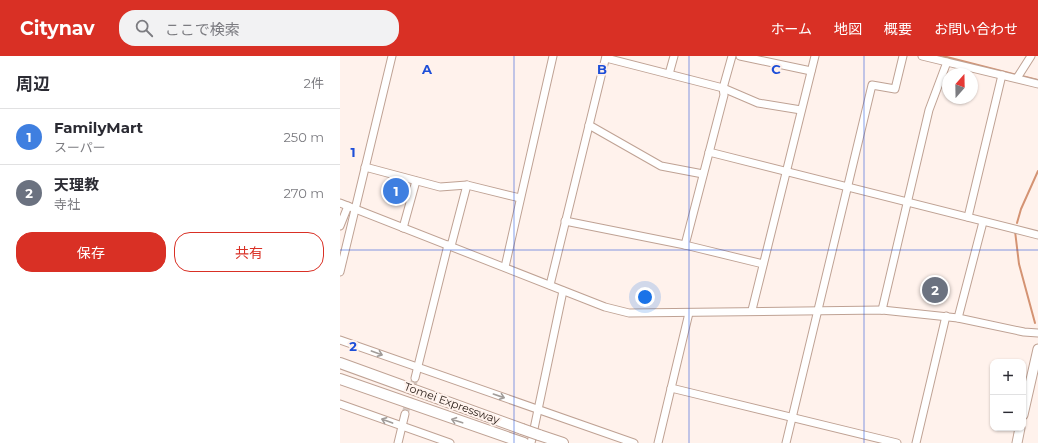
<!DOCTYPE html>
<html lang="ja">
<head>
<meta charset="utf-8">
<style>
	body { margin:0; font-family:Montserrat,"Noto Sans JP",sans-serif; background:#f2f2f3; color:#2b2b33 }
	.controls { position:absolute; right:12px; bottom:12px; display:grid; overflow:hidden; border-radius:8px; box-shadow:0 1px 3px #0004 }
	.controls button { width:36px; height:36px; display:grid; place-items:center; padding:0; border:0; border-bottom:1px solid #e1e1e2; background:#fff; color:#2b2b33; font:20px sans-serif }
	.compass { position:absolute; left:602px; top:12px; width:36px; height:36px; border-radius:50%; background:#fff; box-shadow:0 1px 3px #0004; rotate:20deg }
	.you { position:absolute; left:305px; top:241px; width:14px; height:14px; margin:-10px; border:3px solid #fff; border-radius:50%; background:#1a73e8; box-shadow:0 0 0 6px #1a73e833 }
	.badge { display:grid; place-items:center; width:26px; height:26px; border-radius:50%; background:#d93025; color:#fff; font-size:13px; font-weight:700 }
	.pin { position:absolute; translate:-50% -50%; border:2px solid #fff; box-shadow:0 1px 4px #0006 }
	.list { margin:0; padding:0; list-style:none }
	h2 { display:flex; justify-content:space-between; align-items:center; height:52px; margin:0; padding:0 16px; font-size:17px }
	h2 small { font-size:13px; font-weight:400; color:#7c7c81 }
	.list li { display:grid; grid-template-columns:26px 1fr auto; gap:12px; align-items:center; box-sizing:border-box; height:56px; padding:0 16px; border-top:1px solid #e1e1e2 }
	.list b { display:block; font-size:15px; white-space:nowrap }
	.list p { margin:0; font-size:13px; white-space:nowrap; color:#7c7c81 }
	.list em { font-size:13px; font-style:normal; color:#7c7c81 }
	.actions { display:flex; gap:8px; padding:12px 16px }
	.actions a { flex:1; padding:9px 0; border:1px solid #d93025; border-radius:16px; text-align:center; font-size:14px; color:#d93025 }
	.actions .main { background:#d93025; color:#fff }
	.icon { flex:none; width:22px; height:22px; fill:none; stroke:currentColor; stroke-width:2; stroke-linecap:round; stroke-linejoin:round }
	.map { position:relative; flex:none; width:698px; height:387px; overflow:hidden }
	header { display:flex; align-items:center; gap:24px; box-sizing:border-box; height:56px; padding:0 20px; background:#d93025; color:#fff }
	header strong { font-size:19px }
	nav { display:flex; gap:22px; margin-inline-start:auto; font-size:14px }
	.search { width:280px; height:36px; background:#f2f2f3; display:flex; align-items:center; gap:10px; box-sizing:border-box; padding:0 14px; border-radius:16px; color:#7c7c81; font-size:15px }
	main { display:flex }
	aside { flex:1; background:#fff }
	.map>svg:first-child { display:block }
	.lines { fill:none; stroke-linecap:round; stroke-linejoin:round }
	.stream { stroke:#d49373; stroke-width:2 }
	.minor-tunnel { stroke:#d5c9c3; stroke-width:7; stroke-dasharray:7 3.5; stroke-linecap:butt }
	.minor-casing { stroke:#bfa294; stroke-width:9 }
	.major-casing { stroke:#bfa294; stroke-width:11 }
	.highway-casing { stroke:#bfa294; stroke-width:12 }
	.minor { stroke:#fff; stroke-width:7 }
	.major { stroke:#fff; stroke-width:9 }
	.highway { stroke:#fff; stroke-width:10 }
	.highway-bridge-casing { stroke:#bfa294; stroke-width:12; stroke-linecap:butt }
	.highway-bridge { stroke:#fff; stroke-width:10 }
	.oneway { stroke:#a19c99 }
	.grid { fill:none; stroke:#1d4ed8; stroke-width:1; stroke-opacity:0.55 }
	.labels { text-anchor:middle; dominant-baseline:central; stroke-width:4; stroke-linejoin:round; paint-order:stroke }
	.street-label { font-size:11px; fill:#2e231d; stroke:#fff2ec }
	.grid-label { font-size:13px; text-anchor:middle; font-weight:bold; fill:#1d4ed8; stroke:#fff2ec; stroke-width:4; stroke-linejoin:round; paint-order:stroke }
</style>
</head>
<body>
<header>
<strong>Citynav</strong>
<div class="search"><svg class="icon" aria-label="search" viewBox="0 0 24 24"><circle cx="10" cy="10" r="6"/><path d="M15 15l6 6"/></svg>ここで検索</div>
<nav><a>ホーム</a><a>地図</a><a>概要</a><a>お問い合わせ</a></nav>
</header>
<main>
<aside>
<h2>周辺<small>2件</small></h2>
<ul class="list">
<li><span class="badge" style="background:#3f7fe0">1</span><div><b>FamilyMart</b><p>スーパー</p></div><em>250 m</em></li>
<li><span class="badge" style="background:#6b7280">2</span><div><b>天理教</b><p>寺社</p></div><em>270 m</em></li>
</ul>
<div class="actions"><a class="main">保存</a><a>共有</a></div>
</aside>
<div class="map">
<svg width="698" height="387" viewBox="0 0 698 387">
	<rect width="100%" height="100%" fill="#fff2ec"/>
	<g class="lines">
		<g class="stream">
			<path d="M603 0 677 19"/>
			<path d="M682 20 698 24"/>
			<path d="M677 167 681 153 698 115"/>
			<path d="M675 175 679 208 695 267"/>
		</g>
		<path class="minor-tunnel" d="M65 358 75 322"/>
		<g class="minor-casing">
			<g id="minor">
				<path d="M400 0 471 15"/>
				<path d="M582 0 698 28"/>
				<path d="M266 2 383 32 418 47 461 54"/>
				<path d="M329 18 334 0"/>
				<path d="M677 22 691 0"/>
				<path d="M249 69 321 110 363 118"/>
				<path d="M369 96 698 179"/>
				<path d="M25 111 100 131 127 129 180 142"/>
				<path d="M0 147 265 251 289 257 542 254 618 262 684 276 698 277"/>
				<path d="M628 161 662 19"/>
				<path d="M225 165 345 189 423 208"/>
				<path d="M0 170 8 150"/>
				<path d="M63 172 76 125"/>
				<path d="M345 189 384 39 383 32 392 0"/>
				<path d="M111 190 127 129"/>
				<path d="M165 211 213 0"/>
				<path d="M0 216 52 0"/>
				<path d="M210 229 266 0"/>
				<path d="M412 254 475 0"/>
				<path d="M542 254 589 54 607 6"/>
				<path d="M618 262 643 166"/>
				<path d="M0 284 294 387"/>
				<path d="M75 322 108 189"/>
				<path d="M331 332 557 387"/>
				<path d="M0 348 110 387"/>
				<path d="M58 387 65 358"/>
				<path d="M191 387 223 235"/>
				<path d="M318 387 349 257"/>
				<path d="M446 387 532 29 555 33 563 0"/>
				<path d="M576 387 606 260"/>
			</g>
		</g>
		<g class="major-casing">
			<g id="major">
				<path d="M683 359 698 293"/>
				<path d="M677 387 680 372"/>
			</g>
		</g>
		<g class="highway-casing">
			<g id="highway">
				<path d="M0 307 182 373"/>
				<path d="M0 323 184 387"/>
				<path d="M199 379 223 387"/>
			</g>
		</g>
		<use href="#minor" class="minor"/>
		<use href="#major" class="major"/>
		<use href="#highway" class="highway"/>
		<g class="highway-bridge-casing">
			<path id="highway-bridge" d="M182 373 199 379"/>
		</g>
		<use href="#highway-bridge" class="highway-bridge"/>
	</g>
	<defs><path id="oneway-shaft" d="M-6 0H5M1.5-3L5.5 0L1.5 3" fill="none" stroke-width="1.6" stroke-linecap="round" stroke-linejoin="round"/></defs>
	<g class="oneway">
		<use href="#oneway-shaft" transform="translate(37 297) rotate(20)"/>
		<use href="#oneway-shaft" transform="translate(159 340) rotate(19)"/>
		<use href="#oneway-shaft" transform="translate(47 365) rotate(-160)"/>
		<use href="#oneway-shaft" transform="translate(117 365) rotate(-162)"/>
	</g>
	<path class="grid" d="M174 0V387M349 0V387M524 0V387M0 194H698"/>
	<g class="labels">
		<g class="street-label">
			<text transform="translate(112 347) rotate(20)">Tomei Expressway</text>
		</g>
	</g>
	<g class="grid-label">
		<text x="87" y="18">A</text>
		<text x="262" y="18">B</text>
		<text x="436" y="18">C</text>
		<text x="13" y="101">1</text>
		<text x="13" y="295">2</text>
	</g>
</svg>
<div class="controls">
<button>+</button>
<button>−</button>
</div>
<svg class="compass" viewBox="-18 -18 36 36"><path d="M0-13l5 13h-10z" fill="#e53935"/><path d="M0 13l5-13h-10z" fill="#7c7c81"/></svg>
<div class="you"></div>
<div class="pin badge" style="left:56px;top:135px;background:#3f7fe0">1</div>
<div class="pin badge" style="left:595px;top:234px;background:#6b7280">2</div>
</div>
</main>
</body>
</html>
